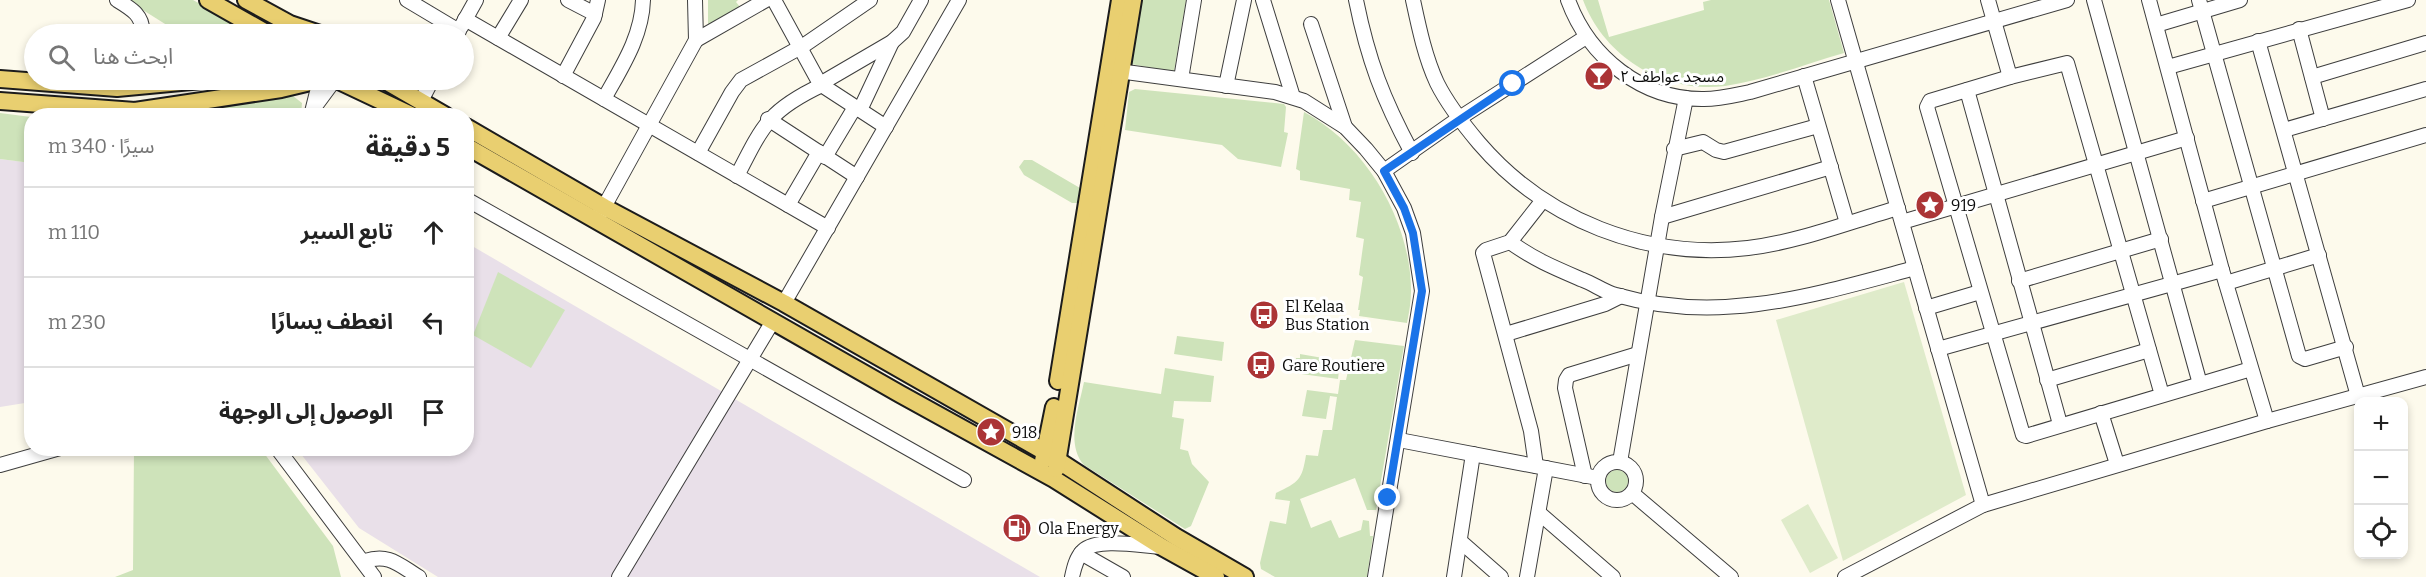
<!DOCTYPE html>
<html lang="ar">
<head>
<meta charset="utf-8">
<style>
	body { margin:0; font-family:Bitter,"Noto Sans Arabic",serif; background:#f6f6f6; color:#222; direction:rtl }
	.controls { position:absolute; right:18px; bottom:18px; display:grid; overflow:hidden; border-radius:12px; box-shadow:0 3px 9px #0003 }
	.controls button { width:54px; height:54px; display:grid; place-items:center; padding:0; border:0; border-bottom:2px solid #e0e0e0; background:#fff; color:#222; font:30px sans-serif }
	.stop { position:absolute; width:18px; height:18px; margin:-14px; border:4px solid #1a73e8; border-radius:50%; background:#fff }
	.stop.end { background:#1a73e8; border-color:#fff; box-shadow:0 2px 6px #0008 }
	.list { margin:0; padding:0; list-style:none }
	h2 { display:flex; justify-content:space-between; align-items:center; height:78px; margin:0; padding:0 24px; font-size:26px }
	h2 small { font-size:20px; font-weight:400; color:#767676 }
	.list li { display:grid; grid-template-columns:39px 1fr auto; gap:18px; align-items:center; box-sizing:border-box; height:90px; padding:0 24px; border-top:2px solid #e0e0e0 }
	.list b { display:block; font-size:22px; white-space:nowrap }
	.list em { font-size:20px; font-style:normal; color:#767676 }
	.icon { flex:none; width:33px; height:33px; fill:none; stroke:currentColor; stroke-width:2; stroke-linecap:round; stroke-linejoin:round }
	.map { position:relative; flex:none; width:2426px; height:577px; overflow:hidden; direction:ltr }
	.search { position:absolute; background:#fff; box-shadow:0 3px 9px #0003; left:24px; top:24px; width:450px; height:66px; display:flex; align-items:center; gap:15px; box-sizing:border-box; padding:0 21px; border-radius:33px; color:#767676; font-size:22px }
	.panel { position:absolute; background:#fff; box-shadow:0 3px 9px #0003; left:24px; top:108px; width:450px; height:348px; border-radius:24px; direction:rtl }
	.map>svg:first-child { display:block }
	.industrial { fill:#e9e0e9 }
	.green { fill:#cee3ba }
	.pitch { fill:#dfebca }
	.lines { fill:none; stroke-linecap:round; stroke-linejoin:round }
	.minor-casing { stroke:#3e3e3e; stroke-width:16 }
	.major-casing { stroke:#1c1c1c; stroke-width:20 }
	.minor { stroke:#fff; stroke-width:14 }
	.major { stroke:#e9cf70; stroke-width:16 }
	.route { stroke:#1a73e8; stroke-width:8 }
	.labels { text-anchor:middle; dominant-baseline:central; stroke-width:6; stroke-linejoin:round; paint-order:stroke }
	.poi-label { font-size:16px; fill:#0b0b0b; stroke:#fff; text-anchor:start }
</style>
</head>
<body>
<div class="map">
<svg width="2426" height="577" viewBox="0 0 2426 577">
	<rect width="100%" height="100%" fill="#fdfaec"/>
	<g class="industrial">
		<path d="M0 159 32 163 31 402 0 407Z"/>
		<path d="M467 243 1040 577H438L359 528 297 449 466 448Z"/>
	</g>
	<g class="green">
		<path d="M127 0H193L255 34H181Z"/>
		<path d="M708 0H738L736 2 740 7 708 28Z"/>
		<path d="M1142 0H1186L1174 72 1131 64Z"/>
		<path d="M1583 0H1598L1609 37 1704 10 1703 2 1711 0H1829L1844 53C1806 64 1765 80 1725 86 1665 94 1604 57 1583 0Z"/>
		<path d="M1135 89 1284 104 1286 107 1284 132 1288 133 1281 167 1238 159 1222 145 1125 130 1129 92Z"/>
		<path d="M293 96 302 103 301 115 209 116 216 108 224 105Z"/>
		<path d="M1304 112C1366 145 1411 221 1411 291 1411 302 1409 313 1407 323L1359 316 1360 310H1358L1363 277 1359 275 1364 239 1356 237 1361 202 1349 200 1350 189 1300 180V171L1296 169Z"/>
		<path d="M0 113 31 117V163L0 159Z"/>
		<path d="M1024 160H1032L1080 188 1082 189 1080 203H1072L1024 175 1019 167Z"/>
		<path d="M498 272 565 310 531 368 473 335Z"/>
		<path d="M1177 336 1224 342 1222 361 1174 354Z"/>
		<path d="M1355 340 1404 346 1376 510H1367L1355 478 1300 499 1311 528 1331 520 1339 538 1361 530 1363 520 1369 521 1370 536H1373L1367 577H1275L1261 569 1260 563 1270 521 1286 524 1290 501 1275 499 1276 493C1299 482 1302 480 1306 455L1318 456 1323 430H1332L1337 397 1330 396 1326 419 1302 416 1307 390 1338 394 1340 380H1346Z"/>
		<path d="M1300 354 1340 361 1338 379 1294 373 1296 358H1300Z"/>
		<path d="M1165 368 1214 376 1211 402 1174 401 1172 417 1184 419 1180 449 1188 451 1192 464 1209 482 1191 526 1185 529 1084 465C1065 444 1079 407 1084 382L1161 394Z"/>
		<path d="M134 448 261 449 333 546 341 577H115L133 570Z"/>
		<circle cx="1617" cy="481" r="11"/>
	</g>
	<g class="pitch">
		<path d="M1904 282 1966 495 1843 561 1776 320Z"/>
		<path d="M1808 504 1838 558 1810 573 1781 520Z"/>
	</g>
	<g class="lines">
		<g class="minor-casing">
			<g id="minor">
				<path d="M117 0C132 9 144 16 142 34"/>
				<path d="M407 0 459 31"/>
				<path d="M568 0 595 14"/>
				<path d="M774 0 820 84 886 127"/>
				<path d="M1263 0 1293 97"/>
				<path d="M1356 0C1368 60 1383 99 1412 153"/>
				<path d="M1413 0C1419 28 1425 57 1437 83 1448 105 1463 124 1479 143 1545 220 1646 260 1748 248 1799 242 1849 222 1898 208"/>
				<path d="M1568 0C1589 57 1642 100 1704 99 1720 99 1735 95 1750 92L2067 0"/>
				<path d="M1838 0 1983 505"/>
				<path d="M1988 0 2010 77"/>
				<path d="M2094 0 2200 384"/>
				<path d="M2149 0 2222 270 2267 421"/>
				<path d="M2199 0 2299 356 2305 359 2346 347"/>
				<path d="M465 19 828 228"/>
				<path d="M1311 24 1345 127"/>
				<path d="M2156 25 2240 0"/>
				<path d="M461 27 476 0"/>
				<path d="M2299 29 2323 119"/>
				<path d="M498 38 521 0"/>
				<path d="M696 40 766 0"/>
				<path d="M2258 41 2358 396"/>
				<path d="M800 48 870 0"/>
				<path d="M2168 67 2408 0"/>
				<path d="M1111 70 1275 92 1304 101 1345 127 1366 149 1384 171 1404 208 1413 233 1422 291 1375 577"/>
				<path d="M563 76 594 18 598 0"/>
				<path d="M1804 76 1847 223"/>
				<path d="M2312 77 2426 43"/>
				<path d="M1181 79 1194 0"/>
				<path d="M820 84 892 42 903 32 921 0"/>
				<path d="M1226 86 1244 0"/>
				<path d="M1967 90 2060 424"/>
				<path d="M604 99C621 68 642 37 643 0"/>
				<path d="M421 101 432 80"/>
				<path d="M316 105 333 82"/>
				<path d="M860 110 892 42"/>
				<path d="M311 116 320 80"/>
				<path d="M768 119 857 177"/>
				<path d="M2284 130 2426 89"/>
				<path d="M1674 149 1703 142 1716 150 1724 152 1818 126"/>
				<path d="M698 153 732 92 741 80 799 48"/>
				<path d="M825 157 855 107"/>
				<path d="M1384 171 1458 119 1586 37"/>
				<path d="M737 176C763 125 769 110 822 85"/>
				<path d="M466 199 964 480"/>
				<path d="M2203 201 2426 135"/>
				<path d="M788 205 819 152"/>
				<path d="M599 216 696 40 695 0"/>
				<path d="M1662 217 1831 167"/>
				<path d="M1902 222 2187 138"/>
				<path d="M1510 242C1535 260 1555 268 1583 280 1594 284 1604 292 1616 295 1720 325 1814 295 1915 268"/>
				<path d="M2019 281 2161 239"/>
				<path d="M2226 283 2319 255"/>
				<path d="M784 303 959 0"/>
				<path d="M1926 308 1980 292"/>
				<path d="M1506 334 1605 304 1621 296"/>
				<path d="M1938 349 2222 270"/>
				<path d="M2047 380 2149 350"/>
				<path d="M2162 395 2067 63 2010 77 1930 101 1927 107 2023 435 2026 436 2251 369"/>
				<path d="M2101 413 2117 464"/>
				<path d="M1399 440 1598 478"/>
				<path d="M277 448 374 577"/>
				<circle cx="1617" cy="481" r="19"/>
				<path d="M1620 462 1662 217 1686 98"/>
				<path d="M0 465 60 448"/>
				<path d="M1536 466 1531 431 1483 253 1486 250 1510 242 1543 200"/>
				<path d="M1585 476 1565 388 1566 380 1569 375 1638 354"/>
				<path d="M1632 493 1731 577"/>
				<path d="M1539 513 1613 577"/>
				<path d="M1460 541 1501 577"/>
				<path d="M1081 553 1123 577"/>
				<path d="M365 561C389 553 399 565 419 577"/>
				<path d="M619 577 773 321"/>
				<path d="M1072 577C1074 568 1076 558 1083 551 1097 537 1142 546 1161 547"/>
				<path d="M1454 577 1473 454"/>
				<path d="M1527 577 1546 468"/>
				<path d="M1845 577 1983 505 2267 421 2426 377"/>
			</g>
		</g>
		<g class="major-casing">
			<g id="major">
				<path d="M208 0 268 34"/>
				<path d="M246 0 290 24 320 34"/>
				<path d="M0 79 117 88 202 80"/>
				<path d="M384 80 446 116"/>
				<path d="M339 81 413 116"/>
				<path d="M0 101 135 111 281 89 319 80"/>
				<path d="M466 127 604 207 784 303 1045 452 1176 537 1245 577"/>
				<path d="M466 146 900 394 1054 479 1162 547 1216 577"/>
				<path d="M1058 381 1120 0"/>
				<path d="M1043 461 1054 407"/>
				<path d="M1056 469 1133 0"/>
			</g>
		</g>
		<use href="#minor" class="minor"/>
		<use href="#major" class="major"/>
	</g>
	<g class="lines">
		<path class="route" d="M1388 498 1422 291 1413 233 1404 208 1384 171 1513 84"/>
	</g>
	<defs>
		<g id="bar-disc" transform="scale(1.5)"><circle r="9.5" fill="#ab3436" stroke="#fff"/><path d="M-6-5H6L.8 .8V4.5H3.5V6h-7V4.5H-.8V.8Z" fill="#fff"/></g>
		<g id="sight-disc" transform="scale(1.5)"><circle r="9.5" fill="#ab3436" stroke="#fff"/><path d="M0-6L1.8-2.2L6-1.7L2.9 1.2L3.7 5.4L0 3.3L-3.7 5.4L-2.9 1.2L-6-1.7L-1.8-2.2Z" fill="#fff"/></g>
		<g id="bus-disc" transform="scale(1.5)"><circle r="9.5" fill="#ab3436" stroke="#fff"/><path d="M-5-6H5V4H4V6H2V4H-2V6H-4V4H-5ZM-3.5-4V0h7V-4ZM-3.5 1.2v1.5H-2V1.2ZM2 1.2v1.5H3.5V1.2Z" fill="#fff"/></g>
		<g id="fuel-disc" transform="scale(1.5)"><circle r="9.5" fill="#ab3436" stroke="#fff"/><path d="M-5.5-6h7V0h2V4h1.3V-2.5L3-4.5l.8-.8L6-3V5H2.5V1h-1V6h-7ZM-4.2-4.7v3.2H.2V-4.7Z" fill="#fff"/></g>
	</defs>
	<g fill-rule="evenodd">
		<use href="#bar-disc" x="1599" y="76"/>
		<use href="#sight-disc" x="1930" y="205"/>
		<use href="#bus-disc" x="1264" y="315"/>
		<use href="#bus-disc" x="1261" y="365"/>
		<use href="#sight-disc" x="991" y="432"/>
		<use href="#fuel-disc" x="1017" y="528"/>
	</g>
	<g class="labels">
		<g class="poi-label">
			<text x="1620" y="76">مسجد عواطف ٢</text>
			<text x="1951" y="205">919</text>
			<text x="1285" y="306">El Kelaa<tspan x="1285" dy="18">Bus Station</tspan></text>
			<text x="1282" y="365">Gare Routiere</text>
			<text x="1012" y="432">918</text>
			<text x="1038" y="528">Ola Energy</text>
		</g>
	</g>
</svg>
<div class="controls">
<button>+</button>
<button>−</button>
<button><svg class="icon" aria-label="locate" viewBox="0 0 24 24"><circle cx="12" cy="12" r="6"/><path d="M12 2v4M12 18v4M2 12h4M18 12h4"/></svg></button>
</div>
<div class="stop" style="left:1513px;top:84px"></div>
<div class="stop end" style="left:1388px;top:498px"></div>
<div class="search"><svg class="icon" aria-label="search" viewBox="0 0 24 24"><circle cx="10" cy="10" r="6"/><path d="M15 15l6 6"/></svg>ابحث هنا</div>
<section class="panel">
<h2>5 دقيقة<small>سيرًا · 340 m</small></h2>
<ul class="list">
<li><svg class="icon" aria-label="ahead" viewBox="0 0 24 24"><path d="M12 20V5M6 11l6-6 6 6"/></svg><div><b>تابع السير</b></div><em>110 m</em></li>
<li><svg class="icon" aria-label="left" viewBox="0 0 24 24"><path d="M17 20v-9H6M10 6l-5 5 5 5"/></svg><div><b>انعطف يسارًا</b></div><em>230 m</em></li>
<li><svg class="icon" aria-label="arrive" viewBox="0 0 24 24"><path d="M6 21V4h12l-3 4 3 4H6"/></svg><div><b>الوصول إلى الوجهة</b></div></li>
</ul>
</section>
</div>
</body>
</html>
